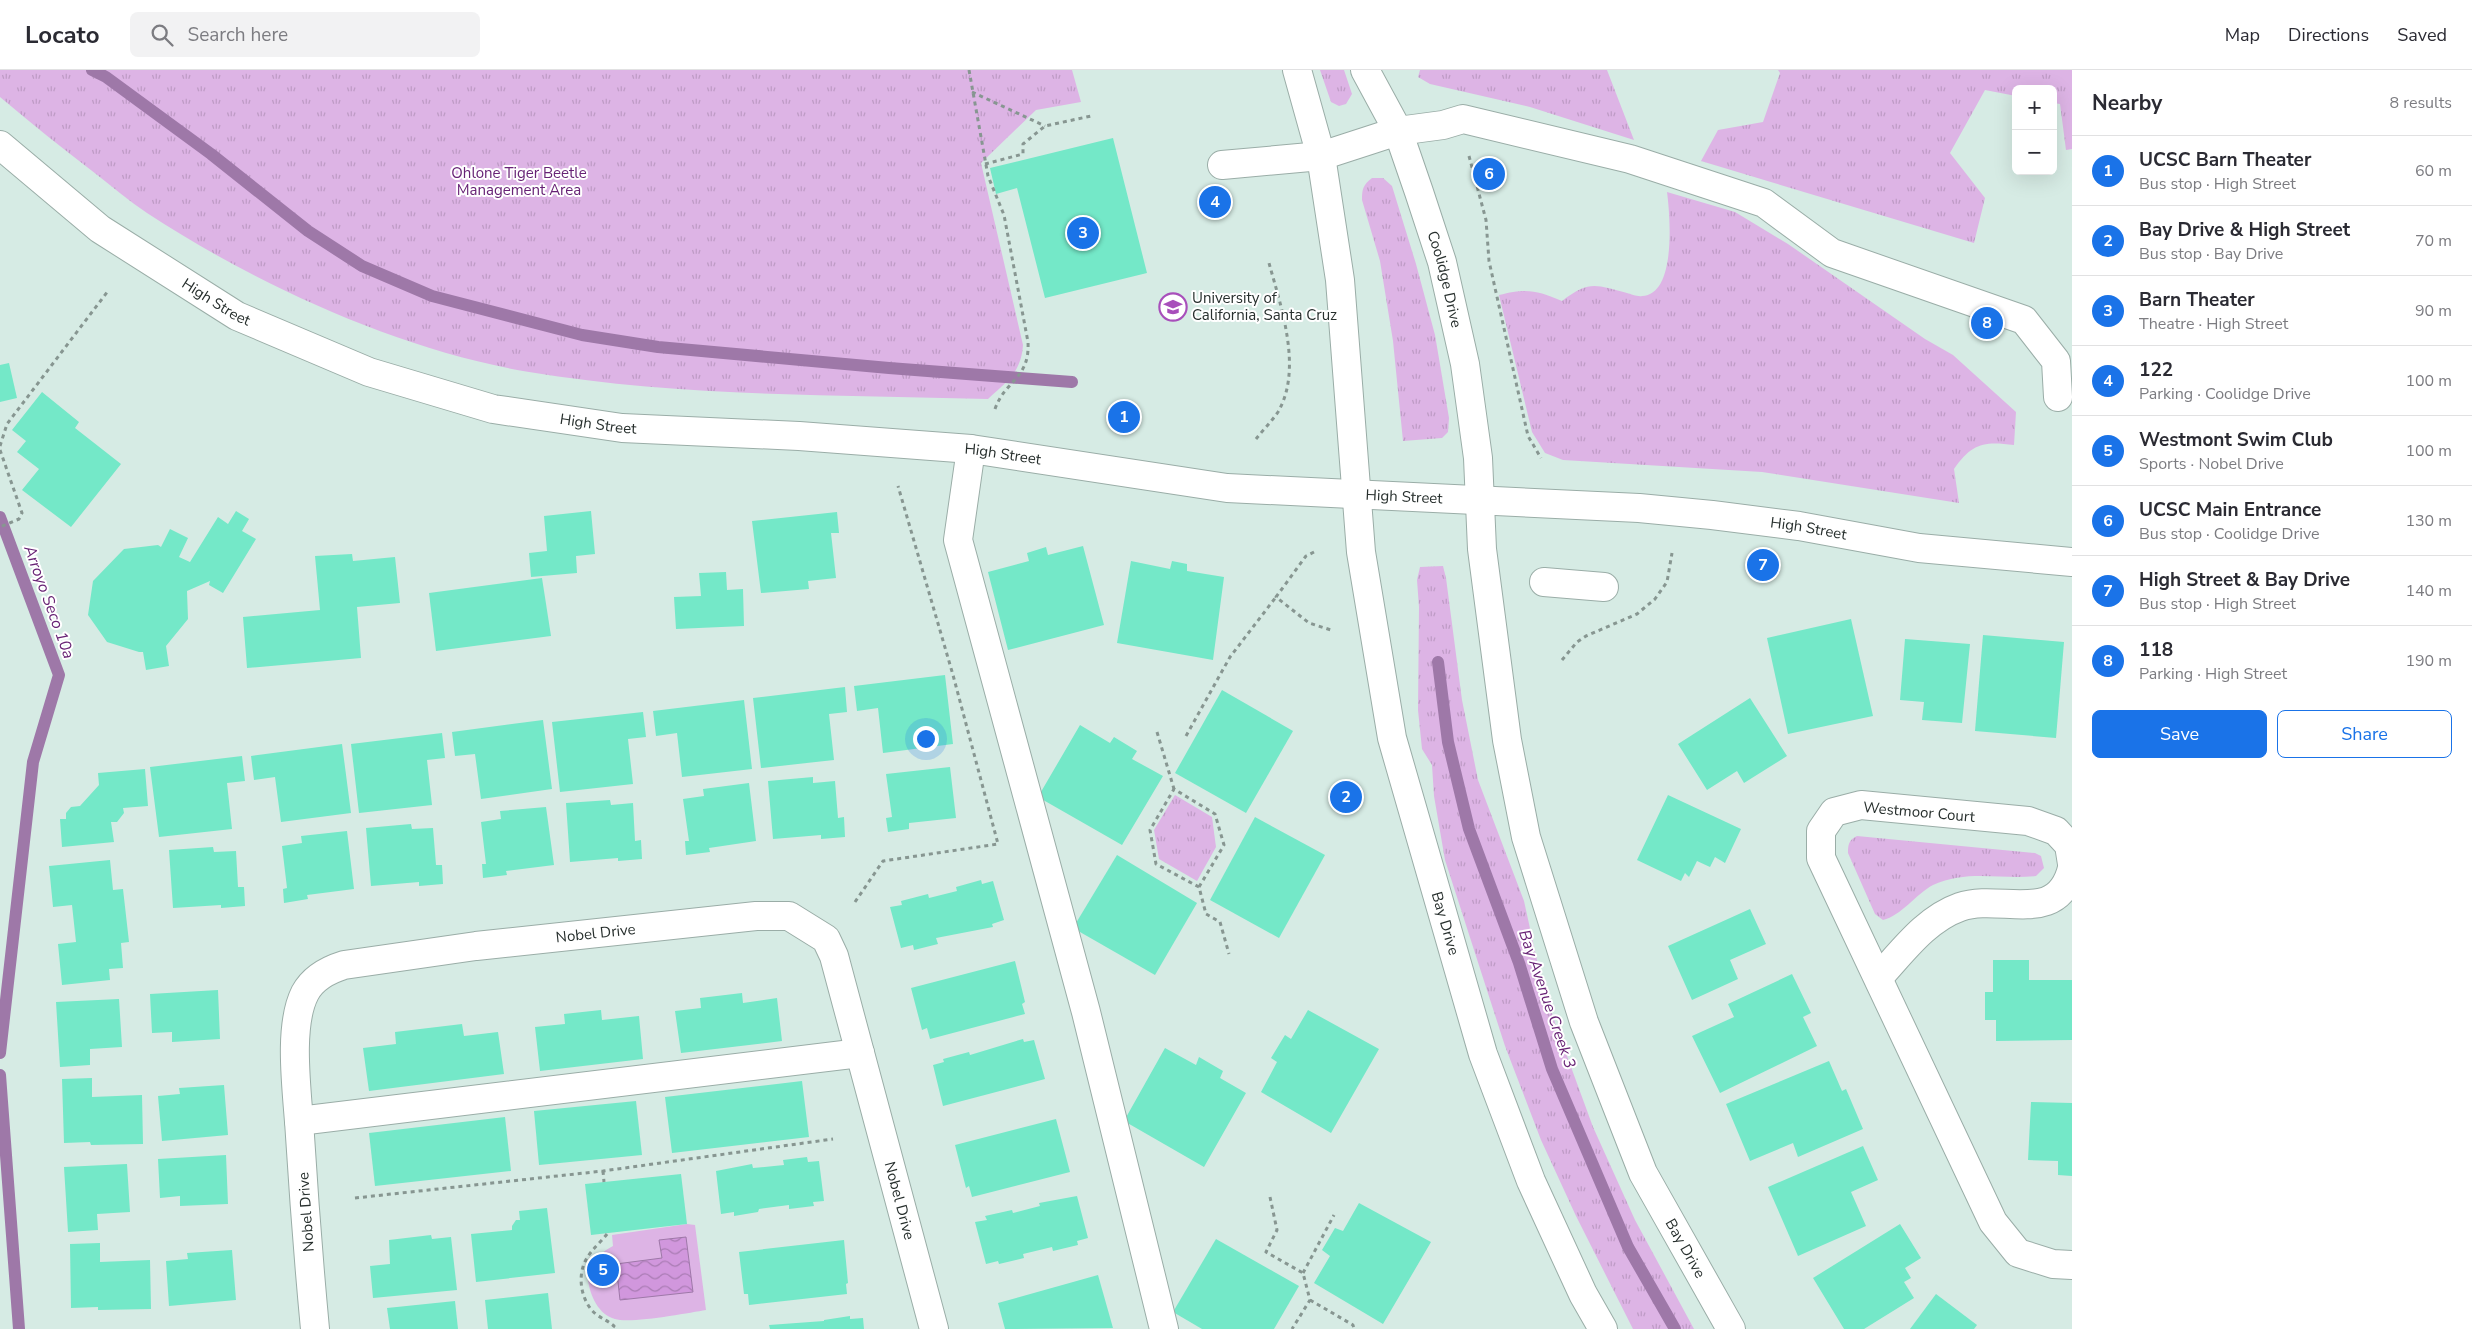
<!DOCTYPE html>
<html lang="en">
<head>
<meta charset="utf-8">
<style>
	body { margin:0; font-family:"Nunito Sans",sans-serif; background:#f2f2f3; color:#2b2b33 }
	.controls { position:absolute; right:15px; top:15px; display:grid; overflow:hidden; border-radius:8px; box-shadow:0 5px 20px #0002 }
	.controls button { width:45px; height:45px; display:grid; place-items:center; padding:0; border:0; border-bottom:1px solid #e1e1e2; background:#fff; color:#2b2b33; font:25px sans-serif }
	.you { position:absolute; left:925px; top:668px; width:18px; height:18px; margin:-12px; border:4px solid #fff; border-radius:50%; background:#1a73e8; box-shadow:0 0 0 8px #1a73e833 }
	.badge { display:grid; place-items:center; width:32px; height:32px; border-radius:50%; background:#1a73e8; color:#fff; font-size:16px; font-weight:700 }
	.pin { position:absolute; translate:-50% -50%; border:2px solid #fff; box-shadow:0 1px 5px #0006 }
	.list { margin:0; padding:0; list-style:none }
	h2 { display:flex; justify-content:space-between; align-items:center; height:65px; margin:0; padding:0 20px; font-size:21px }
	h2 small { font-size:16px; font-weight:400; color:#7c7c81 }
	.list li { display:grid; grid-template-columns:32px 1fr auto; gap:15px; align-items:center; box-sizing:border-box; height:70px; padding:0 20px; border-top:1px solid #e1e1e2 }
	.list b { display:block; font-size:19px; white-space:nowrap }
	.list p { margin:0; font-size:16px; white-space:nowrap; color:#7c7c81 }
	.list em { font-size:16px; font-style:normal; color:#7c7c81 }
	.actions { display:flex; gap:10px; padding:15px 20px }
	.actions a { flex:1; padding:11px 0; border:1px solid #1a73e8; border-radius:8px; text-align:center; font-size:18px; color:#1a73e8 }
	.actions .main { background:#1a73e8; color:#fff }
	.icon { flex:none; width:28px; height:28px; fill:none; stroke:currentColor; stroke-width:2; stroke-linecap:round; stroke-linejoin:round }
	.map { position:relative; flex:none; width:2072px; height:1259px; overflow:hidden }
	header { display:flex; align-items:center; gap:30px; box-sizing:border-box; height:70px; padding:0 25px; background:#fff; border-bottom:1px solid #e1e1e2 }
	header strong { font-size:24px }
	nav { display:flex; gap:28px; margin-inline-start:auto; font-size:18px }
	.search { width:350px; height:45px; background:#f2f2f3; display:flex; align-items:center; gap:12px; box-sizing:border-box; padding:0 18px; border-radius:8px; color:#7c7c81; font-size:19px }
	main { display:flex }
	aside { flex:1; background:#fff }
	.map>svg:first-child { display:block }
	.grass { fill:url(#grass-tufts) }
	.garden { fill:#ddb4e5 }
	.water { fill:url(#water-waves); stroke:#9e78a8 }
	.lines { fill:none; stroke-linecap:round; stroke-linejoin:round }
	.stream { stroke:#9e78a8; stroke-width:12 }
	.building { fill:#74e8c8 }
	.minor-casing { stroke:#9aada7; stroke-width:30 }
	.major-casing { stroke:#9aada7; stroke-width:30 }
	.path { stroke:#879691; stroke-width:3; stroke-dasharray:4 4; stroke-linecap:butt }
	.minor { stroke:#fff; stroke-width:28 }
	.major { stroke:#fff; stroke-width:28 }
	.labels { text-anchor:middle; dominant-baseline:central; stroke-width:4; stroke-linejoin:round; paint-order:stroke }
	.park-label { font-size:15px; fill:#672275; stroke:#fff }
	.street-label { font-size:15px; fill:#272f2d; stroke:#fff }
	.poi-label { font-size:15px; fill:#272f2d; stroke:#fff; text-anchor:start }
	.water-label { font-size:16px; font-style:italic; fill:#682375; stroke:#fff }
</style>
</head>
<body>
<header>
<strong>Locato</strong>
<div class="search"><svg class="icon" aria-label="search" viewBox="0 0 24 24"><circle cx="10" cy="10" r="6"/><path d="M15 15l6 6"/></svg>Search here</div>
<nav><a>Map</a><a>Directions</a><a>Saved</a></nav>
</header>
<main>
<div class="map">
<svg width="2072" height="1259" viewBox="0 0 2072 1259">
	<defs>
		<pattern id="grass-tufts" width="24" height="20" patternUnits="userSpaceOnUse" patternTransform="scale(1.25)"><rect width="24" height="20" fill="#ddb4e5"/><path d="M3 7l-1-3M5 7V3M7 7l1-3M15 17l-1-3M17 17v-4M19 17l1-3" fill="none" stroke="#be9bc5"/></pattern>
		<pattern id="water-waves" width="16" height="10" patternUnits="userSpaceOnUse" patternTransform="scale(1.25)"><rect width="16" height="10" fill="#d197dd"/><path d="M0 5q4-4 8 0t8 0" fill="none" stroke="#aa7cb4"/></pattern>
	</defs>
	<rect width="100%" height="100%" fill="#d6ebe4"/>
	<g class="grass">
		<path d="M0 0H1072L1081 32 1036 40 981 93 1023 275C1021 303 1007 311 988 329 836 325 680 327 529 302 398 280 257 215 147 143 129 131 113 117 96 104 63 79 31 53 0 27Z"/>
		<path d="M1320 0H1344L1352 24 1346 34 1339 36 1331 32Z"/>
		<path d="M1420 0H1607L1634 70 1530 37 1430 14 1418 7Z"/>
		<path d="M1778 0H2072V79L2066 80 2060 34 2053 33V19H2016V26L1985 20 1950 83 1985 128 1974 173 1701 91 1718 60 1763 52 1780 3Z"/>
		<path d="M1372 108H1383L1392 116 1416 194 1435 265 1449 348 1448 362 1442 368 1403 371 1393 271 1380 191 1362 130C1362 119 1363 115 1372 108Z"/>
		<path d="M1667 122 1735 142 1788 174 1925 269 1953 285 2016 342 2014 375C1984 371 1972 373 1954 399L1959 433 1762 402 1563 390 1545 383 1532 362 1499 225C1526 218 1537 220 1562 231 1590 210 1595 215 1627 223 1631 224 1638 227 1642 226 1677 225 1670 144 1667 122Z"/>
		<path d="M1443 496 1446 508 1462 630 1478 710 1524 831 1540 904 1556 956 1593 1057 1635 1150 1694 1259H1633L1576 1146 1541 1070 1505 976 1445 790 1434 726 1432 695 1422 679 1418 640 1419 537 1417 510 1420 497Z"/>
		<path d="M1175 725 1212 747 1216 777 1197 811 1159 789 1154 760Z"/>
		<path d="M1857 766 2035 783 2041 786 2044 798 2036 806C2001 810 1968 799 1933 815 1916 824 1901 846 1883 850L1875 844 1848 783C1848 774 1849 770 1857 766Z"/>
	</g>
	<path class="garden" d="M687 1154 695 1155 706 1240C688 1243 630 1254 615 1249 599 1245 590 1226 588 1210 587 1194 600 1183 613 1176L612 1165Z"/>
	<path class="water" d="M686 1167 693 1222 620 1230 616 1194 662 1188 659 1170Z"/>
	<g class="lines">
		<g class="stream">
			<path d="M92 0 106 7 211 84 308 161 362 196 432 226 582 265 658 277 889 298 1072 312"/>
			<path d="M0 447 59 605 33 692 0 983"/>
			<path d="M1438 592 1448 672 1469 759 1519 893 1552 999 1628 1177 1675 1259"/>
			<path d="M0 1005 19 1259"/>
		</g>
	</g>
	<g class="building">
		<path d="M1113 68 1147 203 1045 228 1017 118 996 124 990 98Z"/>
		<path d="M1492 92 1497 110 1483 116 1478 96Z"/>
		<path d="M9 293 17 328 0 332V295Z"/>
		<path d="M42 322 79 352 75 358 121 394 71 457 22 420 39 399 17 382 26 371 12 360Z"/>
		<path d="M236 441 249 449 242 461 256 469 223 523 209 515 210 511 187 521 188 549 166 576 169 596 146 600 143 582H139L107 572 88 545 93 511 124 479 158 475 161 477 170 459 188 468 179 487 190 492 218 447 228 454Z"/>
		<path d="M591 441 595 484 576 486 577 503 531 507 529 483 547 481 544 446Z"/>
		<path d="M837 442 839 463H831L836 508 808 511 809 519 761 523 752 451Z"/>
		<path d="M1083 476 1104 555 1008 580 988 502 1029 491 1027 483 1046 477 1048 485Z"/>
		<path d="M352 484 353 491 395 487 400 533 357 537 361 588 247 598 243 547 320 540 315 486Z"/>
		<path d="M1131 491 1170 499 1172 491 1187 494V501L1224 507 1213 590 1117 573Z"/>
		<path d="M726 502 727 520 743 519 744 556 676 559 674 527 701 526 699 503Z"/>
		<path d="M542 508 551 566 436 581 429 523Z"/>
		<path d="M1851 549 1873 646 1788 664 1767 568Z"/>
		<path d="M1983 565 2064 572 2056 668 1975 661Z"/>
		<path d="M1905 569 1970 574 1962 653 1922 650 1924 632 1900 630Z"/>
		<path d="M945 605 953 674 883 683 878 638 857 641 854 616Z"/>
		<path d="M845 617 847 642 829 644 834 690 761 698 753 628Z"/>
		<path d="M1222 620 1293 661 1246 743 1175 703Z"/>
		<path d="M1750 628 1787 686 1744 713 1737 701 1707 720 1678 674Z"/>
		<path d="M744 630 752 699 682 707 677 663 656 666 653 641Z"/>
		<path d="M643 642 646 667 628 669 633 714 560 722 552 652Z"/>
		<path d="M543 650 552 719 481 729 475 684 455 686 452 662Z"/>
		<path d="M1080 655 1110 673 1114 667 1137 681 1132 689 1163 706 1122 775 1038 727Z"/>
		<path d="M442 663 445 688 427 690 432 735 359 743 351 674Z"/>
		<path d="M342 674 351 743 281 752 275 707 254 710 251 686Z"/>
		<path d="M242 686 245 711 227 713 232 759 159 767 150 697Z"/>
		<path d="M950 697 956 748 909 753V759L888 762 886 748 892 747 886 704Z"/>
		<path d="M145 699 148 736 123 738 124 743 117 752H111L114 772 62 777 60 749H66V743L71 737 80 736 99 715 98 703Z"/>
		<path d="M813 707V713L835 711 838 748 844 747 845 767 821 769V765L773 769 768 711Z"/>
		<path d="M749 713 756 771 709 778 710 782 686 785 685 771H689L683 729 704 726 703 719Z"/>
		<path d="M1668 725 1741 759 1725 793 1715 787 1710 797 1697 791 1689 807 1685 803 1681 811 1637 790Z"/>
		<path d="M610 730 611 735 633 733 635 771 641 770 642 789 618 791V788L570 792 566 733Z"/>
		<path d="M546 737 554 795 506 801 507 805 483 808 482 794H486L481 752 501 749 500 741Z"/>
		<path d="M1255 747 1325 785 1279 868 1210 830Z"/>
		<path d="M411 754 412 759 433 758 436 795H442L443 814 419 816V812L371 816 366 758Z"/>
		<path d="M347 761 354 819 307 825 308 829 284 833 283 819 287 818 282 776 302 773 301 766Z"/>
		<path d="M213 777 214 782 236 781 238 817H244L245 836 221 838V835L173 838 169 780Z"/>
		<path d="M1117 785 1197 833 1155 905 1073 858Z"/>
		<path d="M110 790 113 820 123 819 129 872 121 873 123 898 109 899 110 910 62 915 58 874 76 872 72 835 53 837 49 796Z"/>
		<path d="M981 810 982 814 993 811 1004 850 992 854 993 857 936 868 938 874 914 880 913 875 901 878 890 837 902 835 901 831 928 824 929 828 957 821 956 817Z"/>
		<path d="M1750 839 1766 874 1730 890 1738 909 1692 930 1668 876Z"/>
		<path d="M1993 890H2029V910H2072V970L1996 971V950H1985V922H1993Z"/>
		<path d="M1015 891 1025 932 1022 934 1025 944 930 969 927 958 922 960 911 918Z"/>
		<path d="M1792 904 1811 943 1803 947 1817 976 1720 1023 1692 966 1734 947 1728 934Z"/>
		<path d="M218 920 220 969 172 972V962L152 963 150 924Z"/>
		<path d="M742 923 743 933 777 928 782 971 681 983 675 941 701 938 700 928Z"/>
		<path d="M119 929 122 977 90 979V995L60 997 56 932Z"/>
		<path d="M601 940 602 950 639 946 643 989 540 1001 535 957 565 954 564 944Z"/>
		<path d="M1308 940 1379 979 1331 1063 1261 1022 1277 992 1271 988 1285 965 1291 969Z"/>
		<path d="M462 954 464 966 498 962 504 1004 369 1021 363 978 396 974 395 962Z"/>
		<path d="M1023 969 1024 972 1034 970 1045 1009 943 1036 933 995 944 992 943 989 969 982 970 985Z"/>
		<path d="M1165 978 1196 995 1199 987 1223 1001 1220 1008 1246 1023 1204 1097 1124 1051Z"/>
		<path d="M1829 991 1842 1021 1846 1019 1863 1059 1798 1087 1793 1073 1750 1091 1726 1034Z"/>
		<path d="M92 1008V1027L142 1025 143 1074 91 1075 90 1072 64 1073 62 1009Z"/>
		<path d="M802 1011 809 1067 672 1083 665 1027Z"/>
		<path d="M224 1015 228 1065 162 1071 158 1026 180 1024 179 1018Z"/>
		<path d="M636 1031 642 1085 539 1095 534 1041Z"/>
		<path d="M2031 1032 2072 1033V1106L2058 1105V1091L2028 1090Z"/>
		<path d="M505 1047 511 1101 375 1116 369 1063Z"/>
		<path d="M1056 1049 1070 1102 972 1127 969 1116 966 1118 955 1075Z"/>
		<path d="M1863 1076 1878 1110 1851 1122 1866 1156 1798 1186 1768 1117Z"/>
		<path d="M226 1085 228 1134 180 1136V1126L160 1128 158 1089Z"/>
		<path d="M807 1087 808 1092 819 1091 824 1131 813 1132 814 1136 789 1139V1135L759 1139 758 1142 734 1146V1142L721 1144 716 1101 752 1094 753 1098 784 1095 783 1090Z"/>
		<path d="M127 1094 130 1142 97 1144 98 1160 68 1162 64 1097Z"/>
		<path d="M681 1104 687 1154 591 1165 585 1114Z"/>
		<path d="M1077 1126 1088 1168 1077 1171 1078 1175 1053 1181 1052 1177 1023 1184 1024 1188 999 1194 998 1191 986 1194 975 1152 987 1150 985 1146 1012 1140 1013 1143 1040 1136 1039 1133Z"/>
		<path d="M1359 1133 1431 1172 1383 1254 1314 1213 1330 1186 1322 1180 1335 1158 1343 1161Z"/>
		<path d="M547 1138 555 1203 476 1212 471 1164 512 1160V1156L516 1150H520L519 1141Z"/>
		<path d="M1900 1154 1921 1188 1905 1198 1911 1208 1904 1212 1914 1228 1864 1259H1844L1813 1208Z"/>
		<path d="M431 1165 432 1169 451 1167 457 1220 373 1228 370 1196 390 1194 389 1170Z"/>
		<path d="M1216 1169 1299 1216 1274 1259H1202L1173 1242Z"/>
		<path d="M844 1170 848 1213 846 1214 847 1224 749 1235 748 1224H744L739 1182Z"/>
		<path d="M100 1173V1192L150 1190 151 1239 98 1240V1237L71 1238 70 1174Z"/>
		<path d="M232 1180 236 1230 169 1236 166 1191 188 1189 187 1183Z"/>
		<path d="M1098 1205 1113 1258 1005 1259 998 1233Z"/>
		<path d="M548 1223 552 1259H488L485 1230Z"/>
		<path d="M1936 1224 1977 1255 1974 1259H1910Z"/>
		<path d="M455 1231 458 1259H390L387 1238Z"/>
		<path d="M850 1246V1249L863 1248 864 1259H770L769 1255 824 1251V1250Z"/>
	</g>
	<g class="lines">
		<g class="minor-casing">
			<g id="minor">
				<path d="M1222 95 1321 86 1398 61 1443 55 1463 49 1630 89 1764 133 1832 183 2024 250 2056 291 2058 327"/>
				<path d="M971 379 958 470 1086 942 1164 1259"/>
				<path d="M1544 512 1604 517"/>
				<path d="M2072 794 2069 775 2056 761 2028 751 1861 735 1834 742 1821 761V788L1993 1152 2018 1183 2053 1194 2072 1195"/>
				<path d="M1879 907C1903 881 1926 849 1960 837 2001 823 2058 857 2072 798"/>
				<path d="M299 1051 860 983"/>
				<path id="s1" d="M315 1259C309 1195 304 1130 300 1066 298 1027 287 958 305 923 313 908 328 900 344 895L476 876 756 846H789L826 869 834 886 934 1259"/>
			</g>
		</g>
		<g class="major-casing">
			<g id="major">
				<path id="s2" d="M1297 0 1321 86 1340 210 1361 482 1392 668 1483 984 1531 1111 1583 1224 1603 1259"/>
				<path id="s3" d="M1365 0 1398 61 1419 122 1442 192 1465 294 1478 388 1482 479 1507 670 1526 767 1584 952 1643 1103 1731 1259"/>
				<path id="s4" d="M0 75 100 159 237 246 369 302 493 339 622 358 799 366 971 379 1227 418 1639 438 1712 445 1799 456 1919 478 2072 492"/>
			</g>
		</g>
		<g class="path">
			<path d="M969 0 988 106 1004 145 1028 272C1030 309 1005 310 995 339"/>
			<path d="M972 22 1045 56"/>
			<path d="M1469 86 1486 150 1489 191 1528 366 1541 388"/>
			<path d="M985 94 1023 84V74L1045 56 1091 46"/>
			<path d="M1256 369C1263 360 1272 351 1278 342 1303 299 1281 237 1269 193"/>
			<path d="M0 376 7 354 108 221"/>
			<path d="M0 380 22 443 19 449 0 457"/>
			<path d="M1314 482 1306 486 1276 527 1309 553 1331 560"/>
			<path d="M1562 590 1577 572 1586 566 1637 544 1655 529 1667 512 1672 483"/>
			<path d="M1157 662 1174 719"/>
			<path d="M1186 666 1230 587 1276 527"/>
			<path d="M1199 817 1224 775 1215 744 1174 719 1150 760 1156 794 1199 817 1206 844 1220 852 1229 884"/>
			<path d="M855 832 883 791 998 774 953 605 898 416"/>
			<path d="M603 1101 604 1112"/>
			<path d="M1270 1127 1277 1160 1266 1182 1303 1203 1310 1230 1292 1259"/>
			<path d="M355 1128 603 1101 833 1069"/>
			<path d="M607 1164C601 1172 592 1179 587 1188 576 1205 581 1233 597 1245 603 1249 608 1251 614 1256L612 1259"/>
			<path d="M1303 1203 1334 1145"/>
			<path d="M1310 1230 1353 1255 1354 1259"/>
		</g>
		<use href="#minor" class="minor"/>
		<use href="#major" class="major"/>
	</g>
	<defs>
		<g id="university-ring" transform="scale(1.4375)"><circle r="9.5" fill="#fff" stroke="#a84fbb" stroke-width="1.5"/><path d="M0-5L7-2L0 1L-7-2ZM-4 1L0 2.5L4 1V4Q0 6-4 4Z" fill="#a84fbb"/></g>
	</defs>
	<g fill-rule="evenodd">
		<use href="#university-ring" x="1173" y="237"/>
	</g>
	<g class="labels">
		<g class="park-label">
			<text x="519" y="103">Ohlone Tiger Beetle<tspan x="519" dy="17">Management Area</tspan></text>
		</g>
		<g class="street-label">
			<text stroke="none"><textPath href="#s3" startOffset="225">Coolidge Drive</textPath></text>
			<text stroke="none"><textPath href="#s4" startOffset="268">High Street</textPath></text>
			<text stroke="none"><textPath href="#s4" startOffset="672">High Street</textPath></text>
			<text stroke="none"><textPath href="#s4" startOffset="1078">High Street</textPath></text>
			<text stroke="none"><textPath href="#s4" startOffset="1482">High Street</textPath></text>
			<text stroke="none"><textPath href="#s4" startOffset="1888">High Street</textPath></text>
			<text transform="translate(1919 742) rotate(5)">Westmoor Court</text>
			<text stroke="none"><textPath href="#s2" startOffset="869">Bay Drive</textPath></text>
			<text stroke="none"><textPath href="#s1" startOffset="641">Nobel Drive</textPath></text>
			<text stroke="none"><textPath href="#s1" startOffset="1151">Nobel Drive</textPath></text>
			<text transform="translate(306 1142) rotate(-94)">Nobel Drive</text>
			<text stroke="none"><textPath href="#s3" startOffset="1232">Bay Drive</textPath></text>
		</g>
		<g class="poi-label">
			<text x="1192" y="228">University of<tspan x="1192" dy="17">California, Santa Cruz</tspan></text>
		</g>
		<g class="water-label">
			<text transform="translate(49 532) rotate(70)">Arroyo Seco 10a</text>
			<text transform="translate(1547 929) rotate(71)">Bay Avenue Creek 3</text>
		</g>
	</g>
</svg>
<div class="controls">
<button>+</button>
<button>−</button>
</div>
<div class="you"></div>
<div class="pin badge" style="left:1124px;top:347px">1</div>
<div class="pin badge" style="left:1346px;top:727px">2</div>
<div class="pin badge" style="left:1083px;top:163px">3</div>
<div class="pin badge" style="left:1215px;top:132px">4</div>
<div class="pin badge" style="left:603px;top:1200px">5</div>
<div class="pin badge" style="left:1489px;top:104px">6</div>
<div class="pin badge" style="left:1763px;top:495px">7</div>
<div class="pin badge" style="left:1987px;top:253px">8</div>
</div>
<aside>
<h2>Nearby<small>8 results</small></h2>
<ul class="list">
<li><span class="badge">1</span><div><b>UCSC Barn Theater</b><p>Bus stop · High Street</p></div><em>60 m</em></li>
<li><span class="badge">2</span><div><b>Bay Drive &amp; High Street</b><p>Bus stop · Bay Drive</p></div><em>70 m</em></li>
<li><span class="badge">3</span><div><b>Barn Theater</b><p>Theatre · High Street</p></div><em>90 m</em></li>
<li><span class="badge">4</span><div><b>122</b><p>Parking · Coolidge Drive</p></div><em>100 m</em></li>
<li><span class="badge">5</span><div><b>Westmont Swim Club</b><p>Sports · Nobel Drive</p></div><em>100 m</em></li>
<li><span class="badge">6</span><div><b>UCSC Main Entrance</b><p>Bus stop · Coolidge Drive</p></div><em>130 m</em></li>
<li><span class="badge">7</span><div><b>High Street &amp; Bay Drive</b><p>Bus stop · High Street</p></div><em>140 m</em></li>
<li><span class="badge">8</span><div><b>118</b><p>Parking · High Street</p></div><em>190 m</em></li>
</ul>
<div class="actions"><a class="main">Save</a><a>Share</a></div>
</aside>
</main>
</body>
</html>
